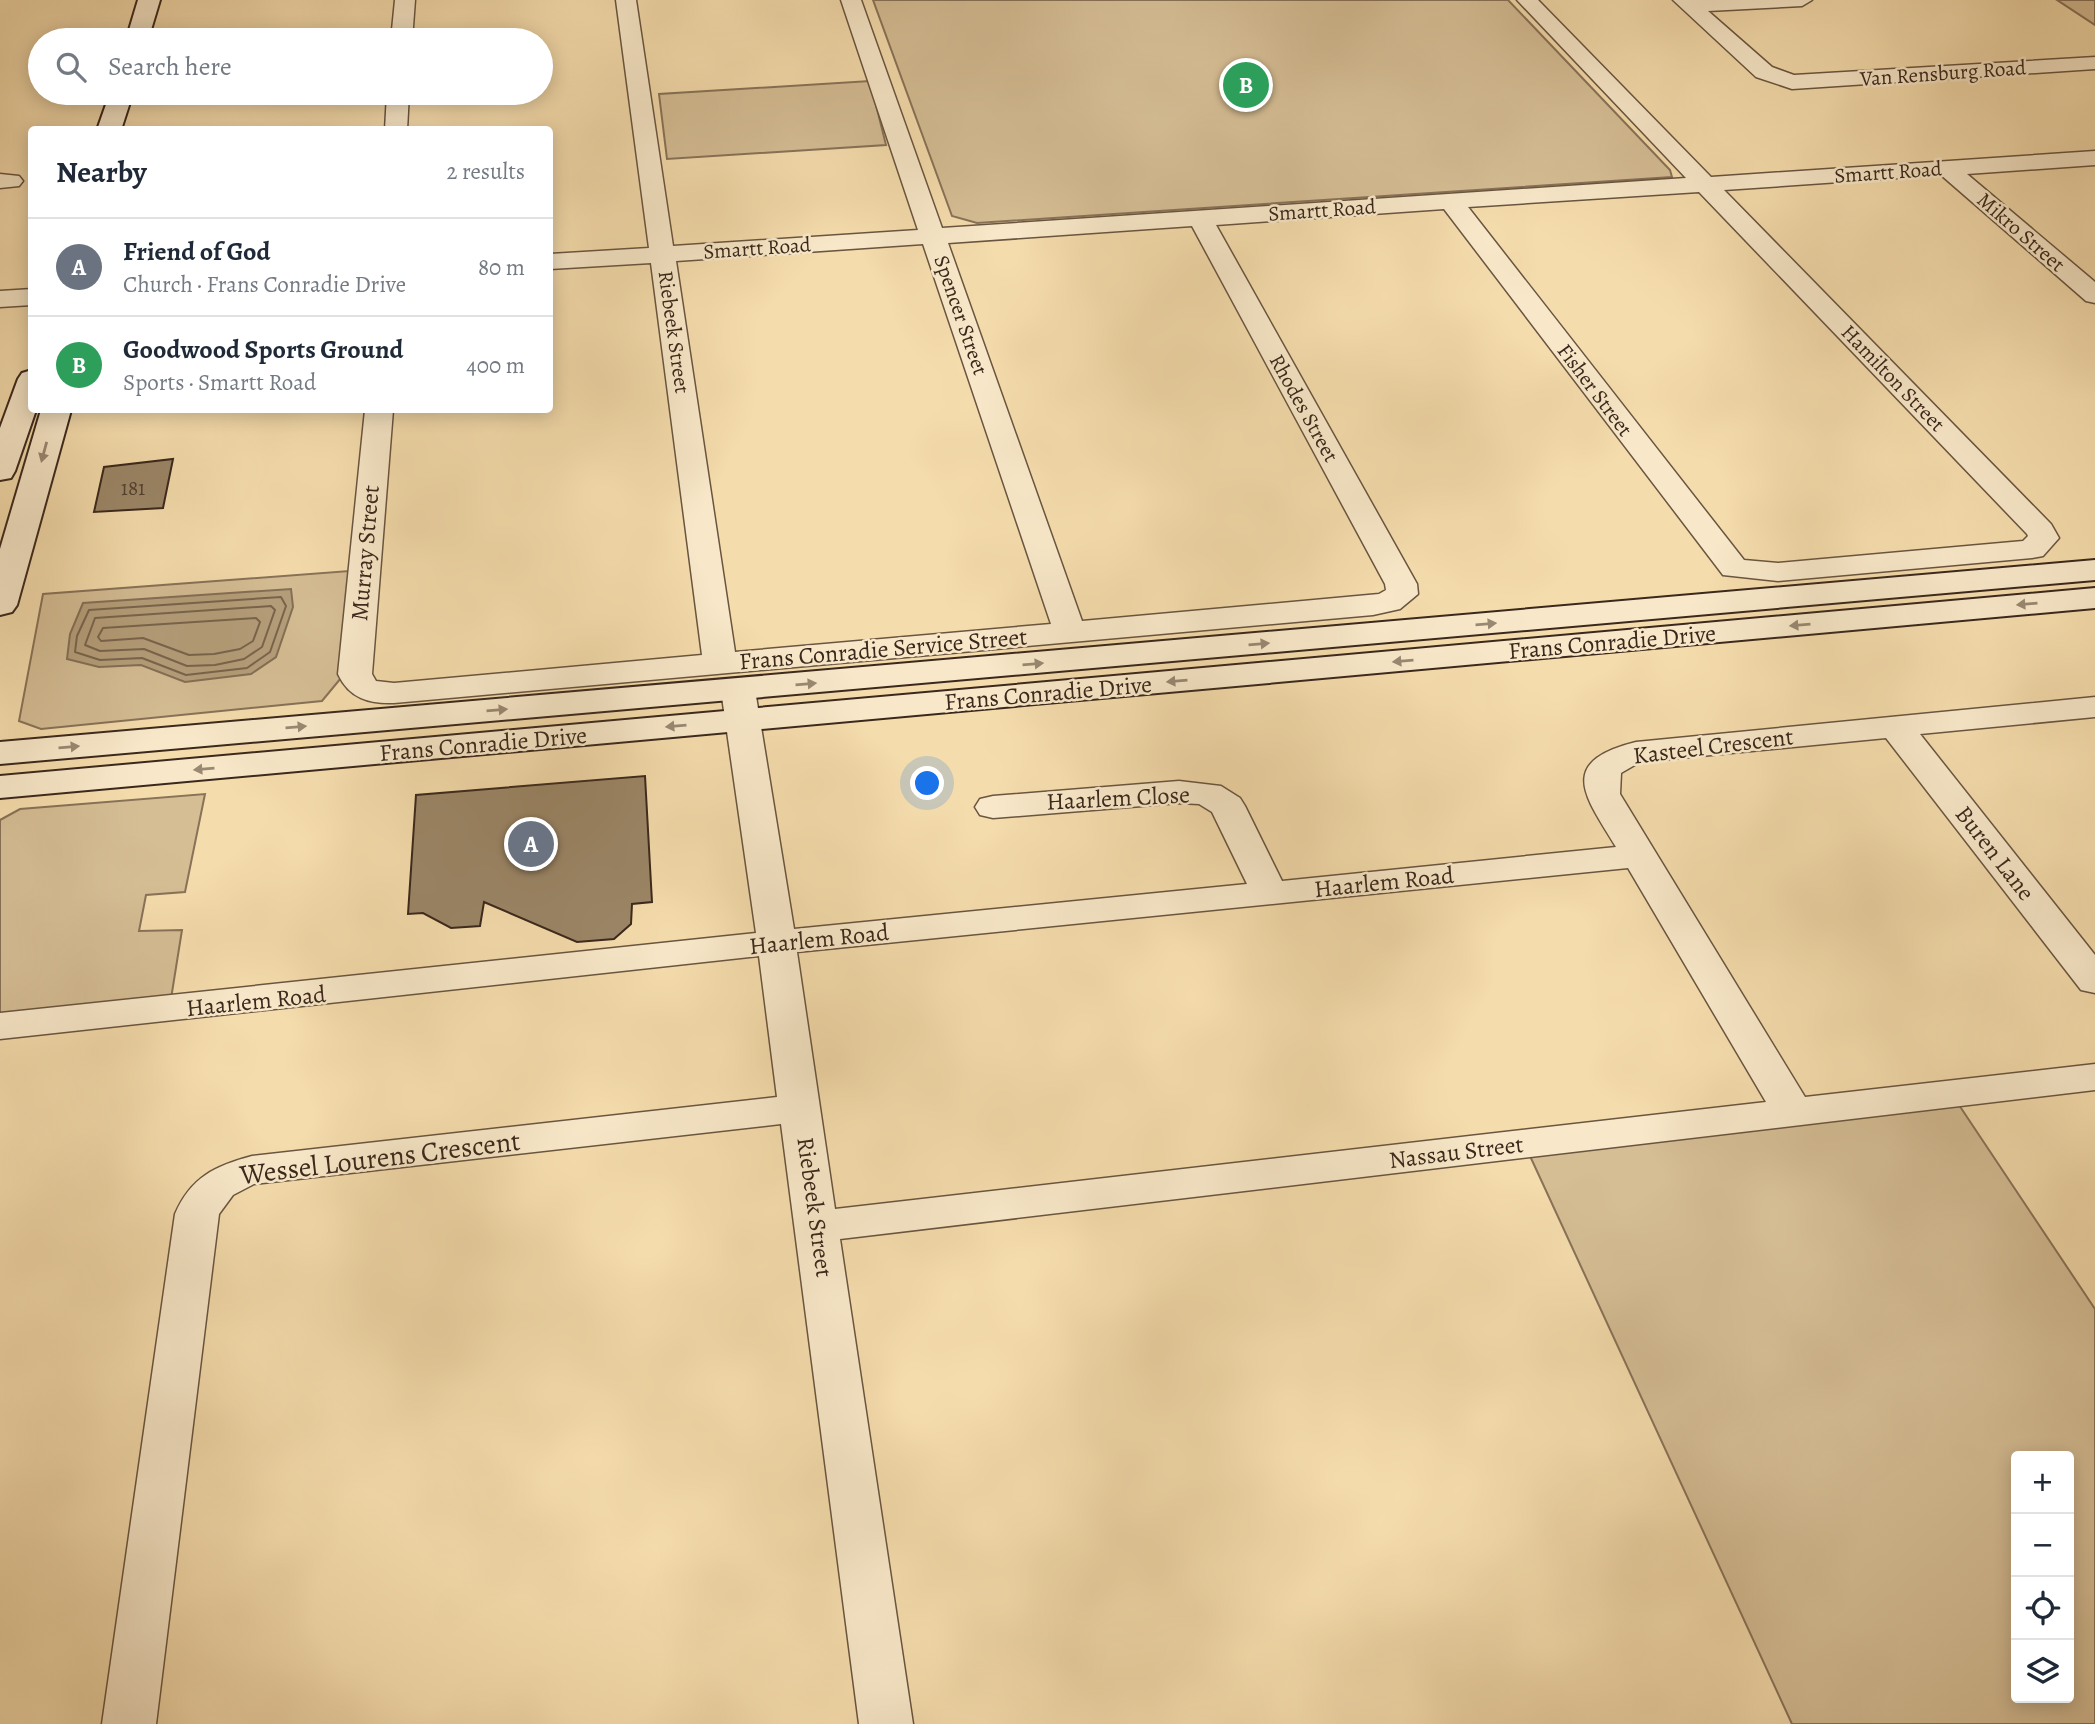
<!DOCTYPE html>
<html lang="en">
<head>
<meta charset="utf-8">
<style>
	body { margin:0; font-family:Alegreya,serif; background:#f6f6f7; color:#1f2937 }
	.controls { position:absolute; right:21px; bottom:21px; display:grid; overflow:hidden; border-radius:7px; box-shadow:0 4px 18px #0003 }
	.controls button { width:63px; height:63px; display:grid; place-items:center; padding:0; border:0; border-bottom:2px solid #e0e1e3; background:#fff; color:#1f2937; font:35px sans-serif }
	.you { position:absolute; left:928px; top:784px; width:24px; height:24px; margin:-18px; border:5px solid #fff; border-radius:50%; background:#1a73e8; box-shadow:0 0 0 10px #1a73e833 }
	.badge { display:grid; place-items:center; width:46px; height:46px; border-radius:50%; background:#111827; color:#fff; font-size:23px; font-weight:700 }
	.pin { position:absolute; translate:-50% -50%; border:4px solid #fff; box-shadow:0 2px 7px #0006 }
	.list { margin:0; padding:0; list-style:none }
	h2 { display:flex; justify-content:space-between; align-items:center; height:91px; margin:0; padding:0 28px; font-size:30px }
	h2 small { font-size:23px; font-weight:400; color:#747a83 }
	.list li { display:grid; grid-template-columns:46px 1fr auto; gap:21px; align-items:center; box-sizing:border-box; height:98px; padding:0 28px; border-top:2px solid #e0e1e3 }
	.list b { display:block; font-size:26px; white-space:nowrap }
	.list p { margin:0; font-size:23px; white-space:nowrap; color:#747a83 }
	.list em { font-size:23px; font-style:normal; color:#747a83 }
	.icon { flex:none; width:38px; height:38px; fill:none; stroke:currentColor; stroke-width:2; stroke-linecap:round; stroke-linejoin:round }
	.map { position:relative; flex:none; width:2095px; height:1724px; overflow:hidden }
	.search { position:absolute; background:#fff; box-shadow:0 4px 18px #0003; left:28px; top:28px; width:525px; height:77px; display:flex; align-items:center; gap:18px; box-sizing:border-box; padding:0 24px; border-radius:38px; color:#747a83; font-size:26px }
	.panel { position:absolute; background:#fff; box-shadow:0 4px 18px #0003; left:28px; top:126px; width:525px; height:287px; border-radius:7px }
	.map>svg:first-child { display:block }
	.green { fill:#d5bd94; stroke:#887258; stroke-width:2; fill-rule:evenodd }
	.water { fill:#b59f7b; stroke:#846f55; stroke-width:2 }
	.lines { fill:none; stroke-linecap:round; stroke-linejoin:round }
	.shore { stroke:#78644c; stroke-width:2 }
	.building { fill:#9b8667; stroke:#3a281c; stroke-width:2 }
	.minor-casing { stroke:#695540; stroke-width:3 }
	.secondary-casing { stroke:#3a281c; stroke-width:4 }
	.minor { fill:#f8e8c9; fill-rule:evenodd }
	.secondary { fill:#f8e8c9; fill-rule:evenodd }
	.oneway { fill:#998872 }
	.labels { text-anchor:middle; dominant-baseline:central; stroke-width:5; stroke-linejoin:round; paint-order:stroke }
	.far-street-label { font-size:21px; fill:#3a281c; stroke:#f8e8c9 }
	.number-label { font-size:21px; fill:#52402f }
	.street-label { font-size:24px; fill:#3a281c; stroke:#f8e8c9 }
	.near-street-label { font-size:28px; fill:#3a281c; stroke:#f8e8c9 }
</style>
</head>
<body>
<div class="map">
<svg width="2095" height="1724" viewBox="0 0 2095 1724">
	<rect width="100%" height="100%" fill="#f5dcac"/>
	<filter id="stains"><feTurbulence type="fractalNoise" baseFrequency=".00286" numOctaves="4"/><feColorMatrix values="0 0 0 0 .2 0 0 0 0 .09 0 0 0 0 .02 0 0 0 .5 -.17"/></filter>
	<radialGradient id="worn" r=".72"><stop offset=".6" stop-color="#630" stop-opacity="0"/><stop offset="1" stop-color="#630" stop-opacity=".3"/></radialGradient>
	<g class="green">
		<path d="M873 0H1508L1670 170 1672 177 977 223 952 216Z"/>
		<path d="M2057 0H2095V25Z"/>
		<path d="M870 81 886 145 667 159 659 94Z"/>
		<path d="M349 571 341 678 322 701 41 729 19 721 43 594Z"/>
		<path d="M205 794 185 892 146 895 139 931 182 930 170 1005 0 1019V820L20 809Z"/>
		<path d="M1959 1105 2095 1309V1724H1792L1530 1156ZM2016 1456H2069V1698H2016Z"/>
	</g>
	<path class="water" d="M291 589 293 607 276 657 251 674 185 682 141 665 99 667 67 659 70 634 83 603Z"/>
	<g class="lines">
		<g class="shore">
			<path d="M281 597 286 606 270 652 247 668 186 675 142 658 100 660 75 652 77 636 89 610Z"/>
			<path d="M271 606 275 610 262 647 244 659 215 665 187 666 144 649 100 651 85 645 95 618Z"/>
			<path d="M256 618 260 622 253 641 240 649 214 654 189 655 143 638 101 641 98 637 103 628Z"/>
		</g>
	</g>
	<g class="building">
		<path d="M173 459 163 508 94 512 104 467Z"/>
		<path d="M645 776 652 902 632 904 631 924 614 939 577 942 484 902 480 926 451 928 423 913 408 914 416 795Z"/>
	</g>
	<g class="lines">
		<g class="minor-casing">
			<g id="minor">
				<path d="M395 0H415L412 40H391Z"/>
				<path d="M616 0H636L673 246 918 230 841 0H861L942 228 1686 178 1517 0H1538L1711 177 2095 151V165L1967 174 2095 282V303L2086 301 1941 175 1724 190 2051 524 2059 538 2043 556 2032 558 1778 581 1723 575 1444 209 1216 225 1417 584 1418 594 1400 609 1373 615 394 703C369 704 349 698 338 674L365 410H393L372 674 376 681 394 683 702 655 651 263 550 269V254L649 248ZM1699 192 2027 534 2028 536 2023 541 1778 563 1744 560 1468 207ZM1192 226 1385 584 1386 590 1379 594 1082 621 948 243ZM923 244 1051 624 735 652 676 261Z"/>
				<path d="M1673 0H1812L1802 6 1708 11 1772 67 1794 75 2095 57V69L1792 89 1756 77Z"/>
				<path d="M387 93H409L407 130H385Z"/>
				<path d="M0 174 19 176 23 181 19 186 0 188Z"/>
				<path d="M32 289V305L0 307V291Z"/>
				<path d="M738 680 750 683 755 690 794 929 1247 884 1212 812 1199 804 1179 803 993 818 980 815 975 807 980 799 993 796 1179 781 1221 786 1240 798 1245 806 1282 881 1616 847C1586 797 1555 762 1636 742L2095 697V717L1920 734 2095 955V993L2081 990 1886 738 1640 762 1621 773 1620 794 1805 1097 2095 1064V1090L840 1239 913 1724H859L781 1124 254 1184 233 1195 219 1214 156 1724H102L175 1214C191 1177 215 1166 252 1156L777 1097 759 956 0 1039V1013L756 933 721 690 726 683ZM1628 868 1766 1102 835 1209 797 952Z"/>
			</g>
		</g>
		<g class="secondary-casing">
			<g id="secondary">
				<path d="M138 0H160L148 40H126Z"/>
				<path d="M110 93H133L121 130H97Z"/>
				<path d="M32 370V410H36L15 471 11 478 0 480V428L18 379 22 373Z"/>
				<path d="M41 410H71L17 605 12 612 0 615V549Z"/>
				<path d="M2095 560V580L0 764V742Z"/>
				<path d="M2095 588V608L0 798V776Z"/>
			</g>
		</g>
		<use href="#minor" class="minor"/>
		<use href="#secondary" class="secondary"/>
	</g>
	<defs><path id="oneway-solid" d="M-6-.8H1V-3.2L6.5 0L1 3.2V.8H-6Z" transform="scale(1.75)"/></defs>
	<g class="oneway">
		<use href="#oneway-solid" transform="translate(44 452) rotate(105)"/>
		<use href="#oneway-solid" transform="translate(2027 604) rotate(175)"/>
		<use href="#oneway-solid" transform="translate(1486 624) rotate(-5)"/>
		<use href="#oneway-solid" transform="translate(1800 625) rotate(175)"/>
		<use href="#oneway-solid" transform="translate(1259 644) rotate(-5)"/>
		<use href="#oneway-solid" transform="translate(1403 661) rotate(175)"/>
		<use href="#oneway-solid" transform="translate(1033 664) rotate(-5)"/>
		<use href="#oneway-solid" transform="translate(1177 681) rotate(175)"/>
		<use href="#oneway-solid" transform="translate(806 684) rotate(-5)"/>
		<use href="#oneway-solid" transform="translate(497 710) rotate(-5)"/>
		<use href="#oneway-solid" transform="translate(676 726) rotate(175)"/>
		<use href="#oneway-solid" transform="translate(296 727) rotate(-5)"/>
		<use href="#oneway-solid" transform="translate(69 747) rotate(-5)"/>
		<use href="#oneway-solid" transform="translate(204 769) rotate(175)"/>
	</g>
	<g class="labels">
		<g class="far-street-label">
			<text transform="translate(1943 73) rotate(-4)">Van Rensburg Road</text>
			<text transform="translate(1888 172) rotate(-4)">Smartt Road</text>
			<text transform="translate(1322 210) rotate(-4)">Smartt Road</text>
			<text transform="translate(2021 232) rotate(41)">Mikro Street</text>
			<text transform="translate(757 248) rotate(-4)">Smartt Road</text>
			<text transform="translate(961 315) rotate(71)">Spencer Street</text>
			<text transform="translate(674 332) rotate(82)">Riebeek Street</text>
			<text transform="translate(1893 378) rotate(46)">Hamilton Street</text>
			<text transform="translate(1595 390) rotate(53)">Fisher Street</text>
			<text transform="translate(1304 408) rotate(61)">Rhodes Street</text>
		</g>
		<g class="number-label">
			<text x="133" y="488">181</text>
		</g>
		<g class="street-label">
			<text transform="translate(365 553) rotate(-85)">Murray Street</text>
			<text transform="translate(1612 642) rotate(-5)">Frans Conradie Drive</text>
			<text transform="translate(883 649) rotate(-5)">Frans Conradie Service Street</text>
			<text transform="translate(1048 693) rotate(-5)">Frans Conradie Drive</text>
			<text transform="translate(483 744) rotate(-5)">Frans Conradie Drive</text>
			<text transform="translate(1713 746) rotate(-7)">Kasteel Crescent</text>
			<text transform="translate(1118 798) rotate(-3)">Haarlem Close</text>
			<text transform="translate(1995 853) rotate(52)">Buren Lane</text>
			<text transform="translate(1384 882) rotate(-6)">Haarlem Road</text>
			<text transform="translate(819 939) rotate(-6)">Haarlem Road</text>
			<text transform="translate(256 1001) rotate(-6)">Haarlem Road</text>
			<text transform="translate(1456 1152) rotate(-7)">Nassau Street</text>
			<text transform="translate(815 1207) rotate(82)">Riebeek Street</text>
		</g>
		<g class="near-street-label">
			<text transform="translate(380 1158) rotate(-7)">Wessel Lourens Crescent</text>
		</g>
	</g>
	<rect width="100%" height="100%" filter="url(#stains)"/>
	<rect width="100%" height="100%" fill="url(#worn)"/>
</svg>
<div class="controls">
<button>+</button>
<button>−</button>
<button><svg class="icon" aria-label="locate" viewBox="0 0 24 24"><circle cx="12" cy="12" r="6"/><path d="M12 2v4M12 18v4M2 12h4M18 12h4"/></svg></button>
<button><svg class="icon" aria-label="layers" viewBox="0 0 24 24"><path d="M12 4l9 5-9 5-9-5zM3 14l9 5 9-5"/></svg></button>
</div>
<div class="you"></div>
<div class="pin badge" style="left:531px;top:844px;background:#6b7280">A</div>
<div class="pin badge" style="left:1246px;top:85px;background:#2e9e5b">B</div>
<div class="search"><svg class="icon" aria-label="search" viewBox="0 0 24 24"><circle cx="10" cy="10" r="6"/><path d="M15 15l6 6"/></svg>Search here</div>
<section class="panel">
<h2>Nearby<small>2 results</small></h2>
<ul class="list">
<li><span class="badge" style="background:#6b7280">A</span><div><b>Friend of God</b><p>Church · Frans Conradie Drive</p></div><em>80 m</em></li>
<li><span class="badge" style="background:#2e9e5b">B</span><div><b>Goodwood Sports Ground</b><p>Sports · Smartt Road</p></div><em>400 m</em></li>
</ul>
</section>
</div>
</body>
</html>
